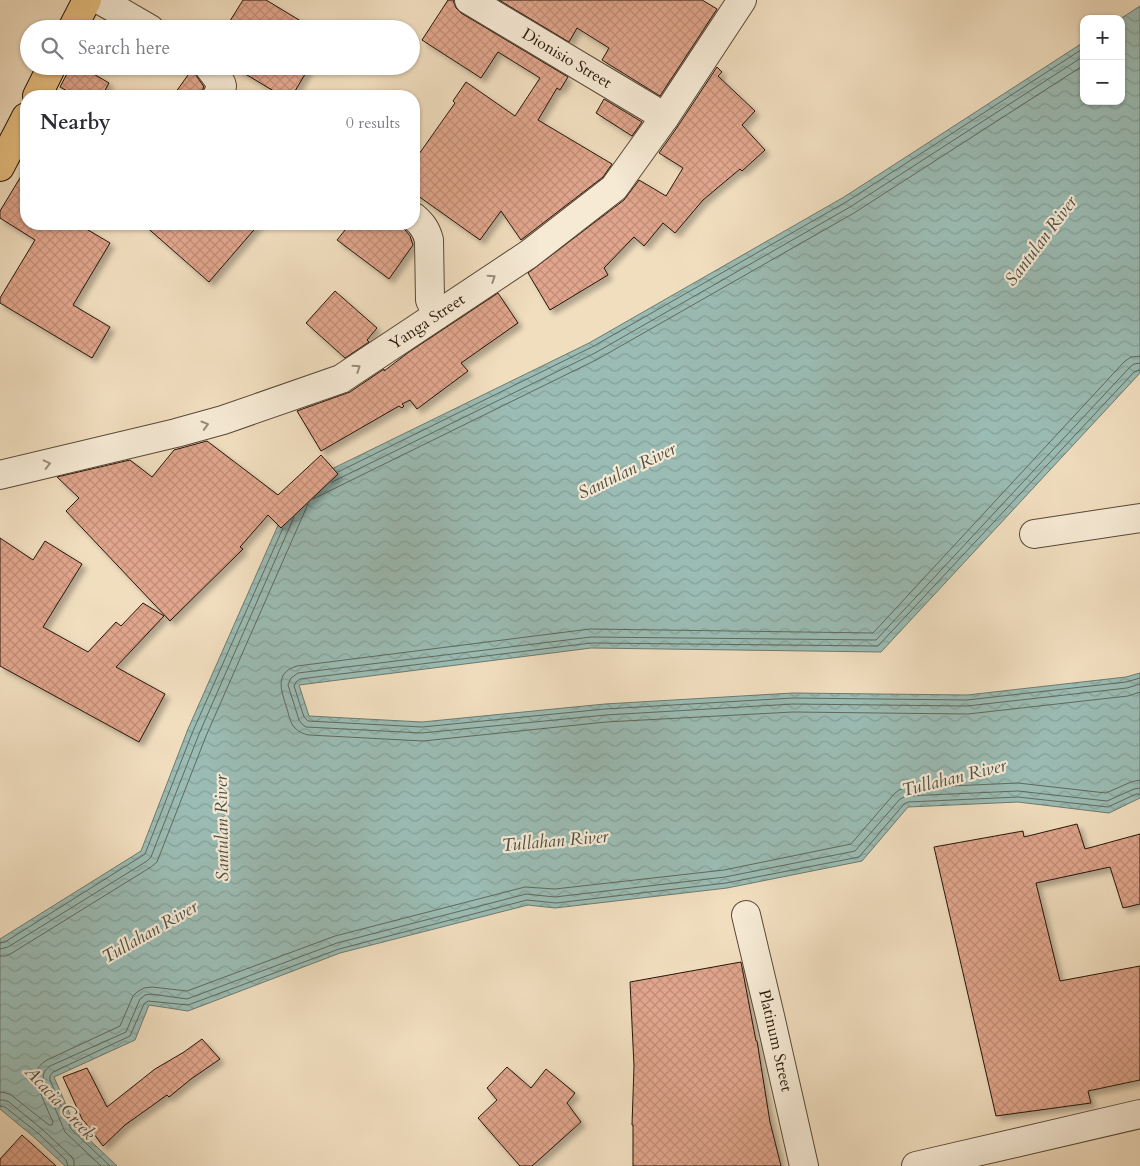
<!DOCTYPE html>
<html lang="en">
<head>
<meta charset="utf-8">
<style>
	body { margin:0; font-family:Cardo,serif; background:#f7f7f7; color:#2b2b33 }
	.controls { position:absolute; right:15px; top:15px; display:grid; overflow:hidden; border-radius:10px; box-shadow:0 1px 4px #0004 }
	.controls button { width:45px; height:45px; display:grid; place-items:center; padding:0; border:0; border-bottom:1px solid #e1e1e2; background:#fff; color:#2b2b33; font:25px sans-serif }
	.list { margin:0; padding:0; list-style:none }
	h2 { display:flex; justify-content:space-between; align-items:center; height:65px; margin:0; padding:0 20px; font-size:21px }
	h2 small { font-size:16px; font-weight:400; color:#7c7c81 }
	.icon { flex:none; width:28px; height:28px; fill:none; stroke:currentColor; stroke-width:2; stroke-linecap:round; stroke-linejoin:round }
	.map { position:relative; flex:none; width:1140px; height:1166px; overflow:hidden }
	.search { position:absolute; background:#fff; box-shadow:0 1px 4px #0004; left:20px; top:20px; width:400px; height:55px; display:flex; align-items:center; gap:12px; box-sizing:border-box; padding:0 18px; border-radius:28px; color:#7c7c81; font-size:19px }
	.panel { position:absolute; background:#fff; box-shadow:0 1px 4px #0004; left:20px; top:90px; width:400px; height:140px; border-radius:20px }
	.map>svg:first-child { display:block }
	.water { fill:url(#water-waves); stroke:#6c7a70 }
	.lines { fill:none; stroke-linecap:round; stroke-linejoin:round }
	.shore { stroke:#60695f; stroke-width:1 }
	.building { fill:url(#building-cross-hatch); stroke:#26160a; filter:url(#shadow) }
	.minor-casing { stroke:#594837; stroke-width:30 }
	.major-casing { stroke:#26160a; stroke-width:30 }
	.minor { stroke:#f6ead5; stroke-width:28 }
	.major { stroke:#e8bf80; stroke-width:28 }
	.oneway { stroke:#988b7a }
	.labels { text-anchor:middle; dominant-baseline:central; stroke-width:4.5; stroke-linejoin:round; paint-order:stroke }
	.street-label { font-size:16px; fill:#26160a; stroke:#f6ead5 }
	.water-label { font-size:18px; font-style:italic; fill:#4f5046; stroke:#f6ead5 }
</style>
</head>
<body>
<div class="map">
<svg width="1140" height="1166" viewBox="0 0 1140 1166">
	<defs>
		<pattern id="water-waves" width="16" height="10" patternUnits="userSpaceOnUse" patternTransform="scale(1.25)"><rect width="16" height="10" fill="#9bbcb4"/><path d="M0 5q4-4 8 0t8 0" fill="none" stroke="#85a199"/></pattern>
		<pattern id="building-cross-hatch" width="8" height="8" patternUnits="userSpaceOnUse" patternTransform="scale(1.25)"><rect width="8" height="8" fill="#e0a58c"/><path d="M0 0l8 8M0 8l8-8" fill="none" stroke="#c08d77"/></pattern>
		<filter id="shadow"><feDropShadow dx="4.5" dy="4.5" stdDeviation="2.5" flood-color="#0004"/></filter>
	</defs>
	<rect width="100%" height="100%" fill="#f1debf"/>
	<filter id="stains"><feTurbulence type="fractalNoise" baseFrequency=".004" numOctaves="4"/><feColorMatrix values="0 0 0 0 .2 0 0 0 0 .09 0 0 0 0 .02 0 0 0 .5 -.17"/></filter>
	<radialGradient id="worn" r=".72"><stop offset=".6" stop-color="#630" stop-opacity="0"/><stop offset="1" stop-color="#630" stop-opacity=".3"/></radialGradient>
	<path class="water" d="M1140 6V373L881 652 591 648 299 685 309 716 422 722 605 704 793 693 967 695 1126 677 1140 673V798L1109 813 1018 802 908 807 862 861 727 888 555 908 528 905 340 953 188 1011 149 1005 135 1040 54 1077 75 1126 117 1166H65L35 1138 0 1109V939L141 851 188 729 295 487 589 343 844 197 1084 42V101H1121V19H1120Z"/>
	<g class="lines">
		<g class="shore">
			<path d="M1140 356 1131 357 1124 362 873 633 590 629 297 666C273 673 282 692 287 709 289 715 290 723 295 728 299 732 303 734 309 735L423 741 606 722 793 712 968 714 1128 696 1140 692"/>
			<path d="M1140 363 1134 364 1130 367 876 640 591 637 298 673 291 678 288 685 299 720 302 724 306 727 422 733 606 715 793 704 967 706 1127 688 1140 684"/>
			<path d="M1140 370 1134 372 878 646 591 643 300 679 296 682 294 686 304 717 308 721 422 727 605 709 793 698 967 700 1126 682 1140 678"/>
			<path d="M338 472 592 347 846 202 1084 48"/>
			<path d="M332 482 595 353 850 207 1084 56"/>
			<path d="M313 499 598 359 854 213 1084 65"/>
			<path d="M0 943 5 942 145 854 193 731 283 528"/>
			<path d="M0 949 8 947 147 861 151 857 199 734 294 517"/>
			<path d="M0 956H6L12 953 151 867 157 862 206 736 308 504"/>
			<path d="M0 1092 6 1093 11 1095 49 1125H52L53 1122C50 1115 46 1107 43 1099 37 1084 29 1071 47 1060L120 1026 133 996 137 992 144 988 152 987 187 991 335 936 525 887 555 889 724 870 851 844 894 794 899 790 905 788 1018 783 1106 793 1131 782 1140 780"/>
			<path d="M0 1100H4L9 1102 43 1130 72 1157 74 1161V1166"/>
			<path d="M0 1106 5 1107 39 1134 66 1160 68 1166"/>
			<path d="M101 1166 65 1132 44 1082C42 1075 44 1070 50 1066L126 1032 140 999 145 995 151 994 187 999 337 943 526 894 555 897 725 877 855 851 900 799 906 796 1018 791 1107 801 1134 789 1140 788"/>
			<path d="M110 1166 71 1129 50 1080V1076L53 1072 130 1036 144 1004 148 1001 188 1005 339 949 527 900 556 903 726 883 859 857 904 804 908 802 1018 797 1108 807 1136 794H1140"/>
		</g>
	</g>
	<g class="building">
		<path d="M243 0H266L314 29H225Z"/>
		<path d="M448 0H453L456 8 461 13 568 77 560 90 557 88 538 120 612 164 603 177 521 240 501 211 480 240 414 193V161L455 103 453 101 466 82 515 116 540 78 498 52 481 78 422 40Z"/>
		<path d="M499 0H702L717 9 660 96 602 60 609 48 577 28 569 42Z"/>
		<path d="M71 66H80L109 83 102 96H76L60 87Z"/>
		<path d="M232 66H310L292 96H282Z"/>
		<path d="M717 67 722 72 718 76 755 111 742 125 765 150 742 171 740 169 703 200 675 233 663 223 644 246 634 237 604 268 608 275 550 310 528 273 624 200 639 180 666 196 683 168 659 153 678 126Z"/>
		<path d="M193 68 196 75 204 87 199 96H173Z"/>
		<path d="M604 99 642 122 632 136 596 113Z"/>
		<path d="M26 168V224H78L110 243 73 305 110 327 92 358 0 303V298L35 240 0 218V211Z"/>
		<path d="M143 224H259L209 282Z"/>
		<path d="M350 224H400L410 236 413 245 389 279 337 240Z"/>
		<path d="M335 291 377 328 367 340 369 342 345 358 306 323Z"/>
		<path d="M498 293 518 323 461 363 468 371 417 409 410 400 402 404 404 406 402 408 399 406 321 451 297 411 350 392 384 369V371L409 352Z"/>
		<path d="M207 441 278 495 321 455 338 474 281 528 268 515 240 547 243 549 170 621 66 511 79 498 57 477 130 460 152 477 174 450Z"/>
		<path d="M0 538 33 560 45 541 82 564 43 627 88 652 116 622 121 626 143 603 164 616 116 667 165 694 139 742 0 666Z"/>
		<path d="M1077 824 1085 849 1140 834V904L1123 908 1110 867 1036 883 1060 981 1140 966V1080L1088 1091 1091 1103 996 1116 934 847 1023 831 1024 837Z"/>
		<path d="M741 962 756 1041H757L770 1122 781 1166H633V1125H632L634 1066 630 982Z"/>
		<path d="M202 1039 220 1059 191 1079 169 1097 167 1095 125 1125 103 1146 84 1121H83L63 1077 87 1068 107 1107 155 1069 184 1052Z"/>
		<path d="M507 1067 531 1088 546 1069 575 1093 567 1103 581 1122 532 1166H520L478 1118 497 1100 487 1088Z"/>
		<path d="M22 1135 56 1166H0V1159Z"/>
	</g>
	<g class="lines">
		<g class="minor-casing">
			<g id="minor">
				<path d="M100 0 150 29"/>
				<path id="s1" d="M469 0 665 117"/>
				<path d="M208 66 221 83 222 86 217 96"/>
				<path d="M414 217C422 224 426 229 429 240L430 300 437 315"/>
				<path id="s2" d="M0 475 176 433 223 420 341 379 529 254 614 188 665 117 742 0"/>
				<path d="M1034 534 1140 518"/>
				<path id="s3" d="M746 915 770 1016 804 1166"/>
				<path d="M916 1166 1140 1114"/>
			</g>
		</g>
		<g class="major-casing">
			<g id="major">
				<path d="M72 29 87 0"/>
				<path d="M37 96 52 66"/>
				<path d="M0 167 26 117"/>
			</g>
		</g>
		<use href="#minor" class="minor"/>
		<use href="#major" class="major"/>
	</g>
	<defs><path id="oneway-chevron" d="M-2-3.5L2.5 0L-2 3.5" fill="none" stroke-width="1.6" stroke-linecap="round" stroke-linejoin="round" transform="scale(1.25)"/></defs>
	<g class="oneway">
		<use href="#oneway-chevron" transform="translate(492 278) rotate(-33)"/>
		<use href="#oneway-chevron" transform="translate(357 368) rotate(-34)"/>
		<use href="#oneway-chevron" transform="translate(205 425) rotate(-16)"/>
		<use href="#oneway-chevron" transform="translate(47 464) rotate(-13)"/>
	</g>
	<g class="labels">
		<g class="street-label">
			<text stroke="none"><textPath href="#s1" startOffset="114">Dionisio Street</textPath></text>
			<text stroke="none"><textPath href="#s2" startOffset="458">Yanga Street</textPath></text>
			<text stroke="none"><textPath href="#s3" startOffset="129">Platinum Street</textPath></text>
		</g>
		<g class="water-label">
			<text transform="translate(1041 241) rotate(-53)">Santulan River</text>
			<text transform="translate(627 471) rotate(-26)">Santulan River</text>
			<text transform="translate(954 778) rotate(-14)">Tullahan River</text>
			<text transform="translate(222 828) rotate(-91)">Santulan River</text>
			<text transform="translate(555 841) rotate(-5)">Tullahan River</text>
			<text transform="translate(150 932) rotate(-30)">Tullahan River</text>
			<text transform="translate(60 1103) rotate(47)">Acacia Creek</text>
		</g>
	</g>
	<rect width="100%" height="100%" filter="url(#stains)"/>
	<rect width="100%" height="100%" fill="url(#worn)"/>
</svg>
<div class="controls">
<button>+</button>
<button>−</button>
</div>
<div class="search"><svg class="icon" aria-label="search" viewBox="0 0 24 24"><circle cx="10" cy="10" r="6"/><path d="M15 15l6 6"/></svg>Search here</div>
<section class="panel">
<h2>Nearby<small>0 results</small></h2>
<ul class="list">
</ul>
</section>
</div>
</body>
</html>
